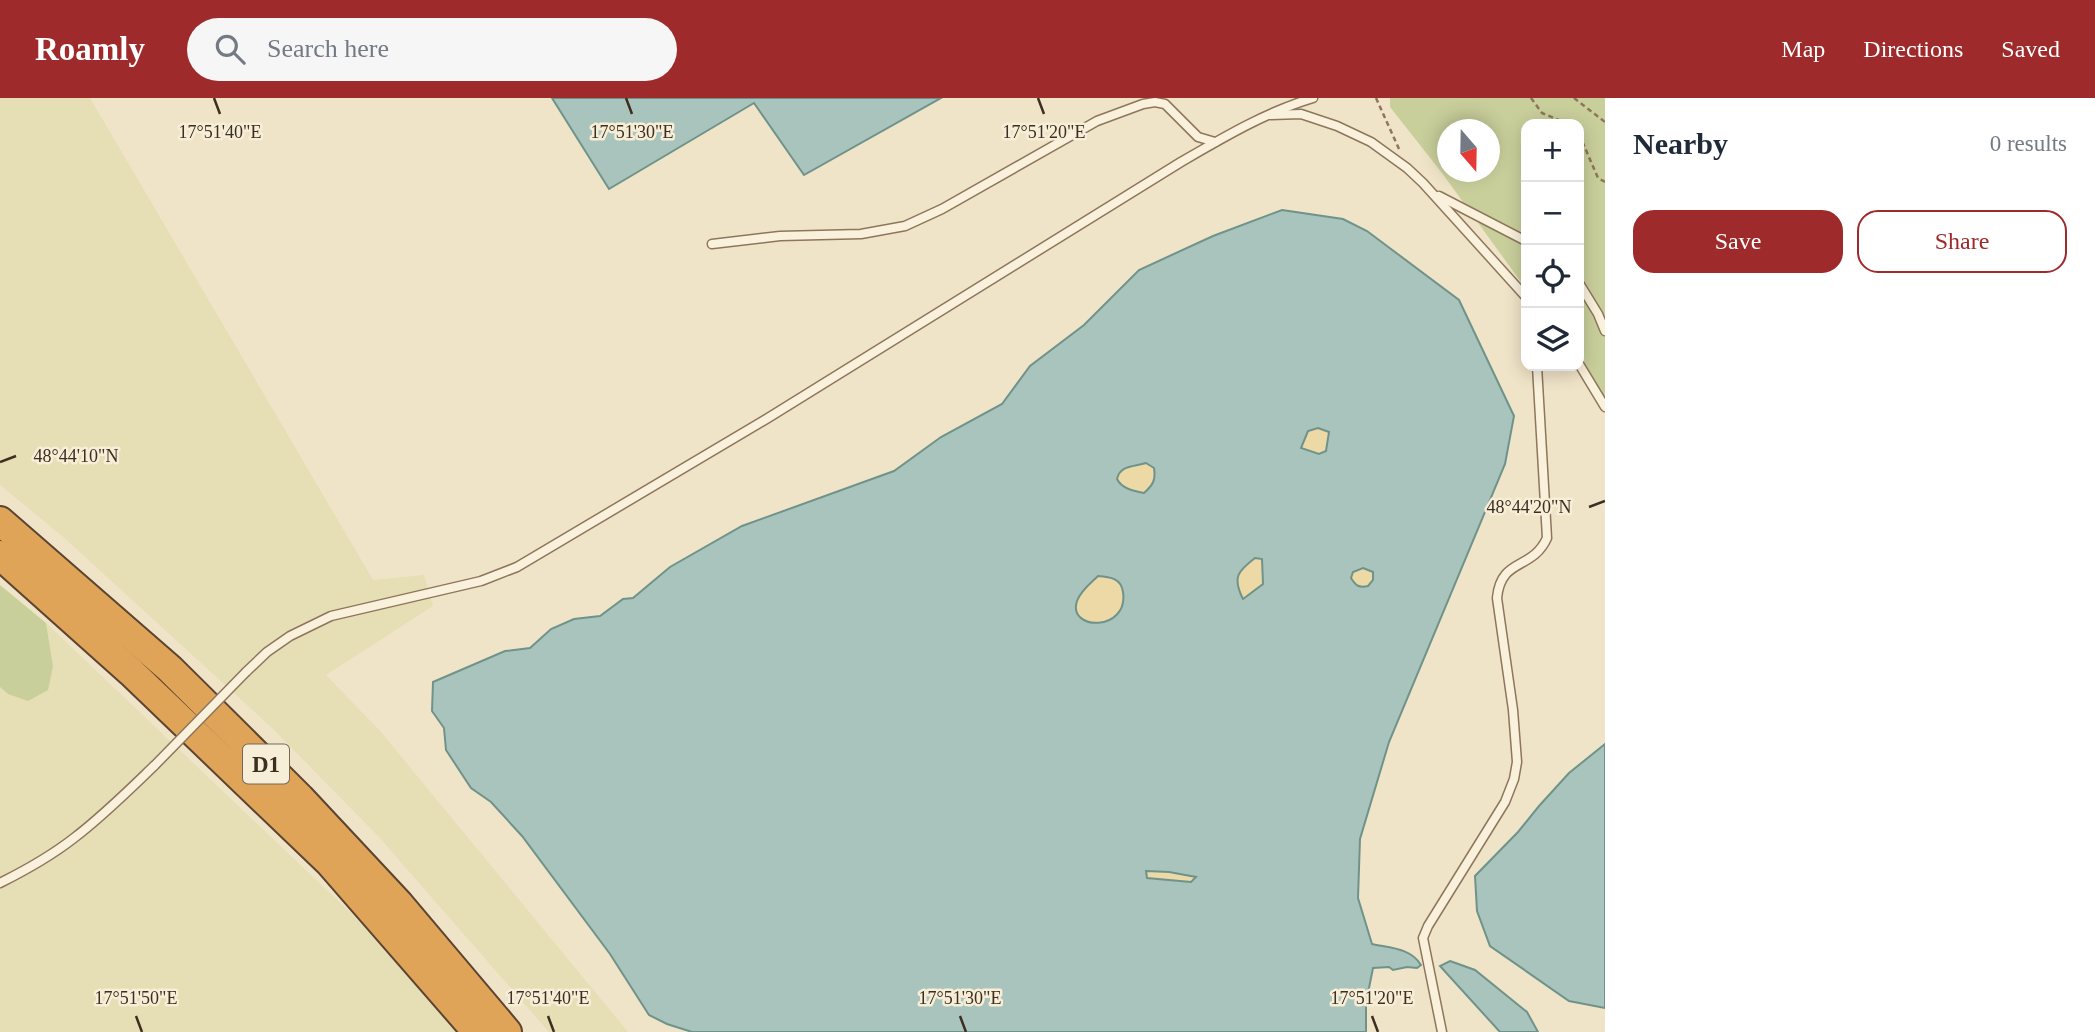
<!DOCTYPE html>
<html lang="en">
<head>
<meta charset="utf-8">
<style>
	body { margin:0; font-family:"Times New Roman",serif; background:#f6f6f7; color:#1f2937 }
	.controls { position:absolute; right:21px; top:21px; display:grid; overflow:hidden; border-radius:14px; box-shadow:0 4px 18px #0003 }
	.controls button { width:63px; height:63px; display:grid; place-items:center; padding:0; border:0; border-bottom:2px solid #e0e1e3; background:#fff; color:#1f2937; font:35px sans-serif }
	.compass { position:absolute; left:1437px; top:21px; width:63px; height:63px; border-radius:50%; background:#fff; box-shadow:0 4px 18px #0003; rotate:160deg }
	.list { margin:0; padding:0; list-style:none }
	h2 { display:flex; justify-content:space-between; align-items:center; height:91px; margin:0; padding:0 28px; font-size:30px }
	h2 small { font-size:23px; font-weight:400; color:#747a83 }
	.actions { display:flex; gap:14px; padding:21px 28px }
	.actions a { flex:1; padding:16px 0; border:2px solid #9e2a2b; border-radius:21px; text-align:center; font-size:24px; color:#9e2a2b }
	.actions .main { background:#9e2a2b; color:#fff }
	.icon { flex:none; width:38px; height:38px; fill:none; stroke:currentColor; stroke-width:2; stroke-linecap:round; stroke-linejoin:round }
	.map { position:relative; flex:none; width:1605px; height:934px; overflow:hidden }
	header { display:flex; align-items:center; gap:42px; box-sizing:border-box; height:98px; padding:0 35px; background:#9e2a2b; color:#fff }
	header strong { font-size:33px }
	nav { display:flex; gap:38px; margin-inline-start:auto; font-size:24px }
	.search { width:490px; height:63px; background:#f6f6f7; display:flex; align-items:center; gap:18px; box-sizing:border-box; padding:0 24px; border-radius:38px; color:#747a83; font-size:26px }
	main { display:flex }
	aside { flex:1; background:#fff }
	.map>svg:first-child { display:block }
	.farmland { fill:#e6deb5 }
	.green { fill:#c9cf9b; fill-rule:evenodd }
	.sand { fill:#ecd9a5 }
	.water { fill:#a9c4bc; stroke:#6f938a; stroke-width:2; fill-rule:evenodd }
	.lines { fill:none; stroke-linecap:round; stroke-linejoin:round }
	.service-casing { stroke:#8d765c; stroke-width:11 }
	.motorway-casing { stroke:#5b4430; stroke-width:32 }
	.path { stroke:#8d765c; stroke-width:2.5; stroke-dasharray:5 3.5; stroke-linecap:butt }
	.service { stroke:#faf1dc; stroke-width:8 }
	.motorway { stroke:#e0a458; stroke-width:28 }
	.service-bridge-casing { stroke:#8d765c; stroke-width:11; stroke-linecap:butt }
	.service-bridge { stroke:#faf1dc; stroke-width:8 }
	.ticks { fill:none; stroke:#3d2e20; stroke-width:2.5 }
	.labels { text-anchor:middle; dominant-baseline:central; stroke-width:5; stroke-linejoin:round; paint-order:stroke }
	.shield { fill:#f7eed8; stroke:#756857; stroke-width:2 }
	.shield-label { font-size:23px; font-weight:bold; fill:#3d2e20 }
	.ticks-label { font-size:18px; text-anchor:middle; fill:#3d2e20; stroke:#f7eed8; stroke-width:5; stroke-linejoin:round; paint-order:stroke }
</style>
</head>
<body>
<header>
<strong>Roamly</strong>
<div class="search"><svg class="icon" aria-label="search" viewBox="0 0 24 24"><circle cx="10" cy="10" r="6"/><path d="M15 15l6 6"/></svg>Search here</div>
<nav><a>Map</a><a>Directions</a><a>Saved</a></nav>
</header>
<main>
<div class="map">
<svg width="1605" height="934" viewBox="0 0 1605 934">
	<rect width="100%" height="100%" fill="#f0e4c8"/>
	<g class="farmland">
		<path d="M0 0H90L373 482 424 477 433 508 326 577 381 634 628 934H549L378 738 272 630 61 437 0 387Z"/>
		<path d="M46 525 352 816 458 934H0V589L8 596 53 568Z"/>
	</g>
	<g class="green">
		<path d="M1390 0H1605V301L1579 263V26H1526V191L1442 75 1390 9ZM1448 32H1490V74H1448Z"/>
		<path d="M0 487 46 525 53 568 48 592 28 603 8 596 0 589Z"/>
	</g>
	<g class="sand">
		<path d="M1318 330 1329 334 1326 353 1319 356 1301 350 1308 333Z"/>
		<path d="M1146 365 1154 370C1156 382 1153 387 1144 395 1134 393 1122 391 1116 381 1120 367 1135 369 1146 365Z"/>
		<path d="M1255 459 1262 461 1263 486 1243 501C1232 479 1238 474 1255 459Z"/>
		<path d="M1363 470 1373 474V481L1368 488C1359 490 1356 488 1351 480L1353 474Z"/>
		<path d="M1099 477C1110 479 1121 480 1123 494 1129 534 1067 532 1077 503 1081 492 1091 485 1099 477Z"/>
		<path d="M1146 773 1196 778 1192 784 1146 780Z"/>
	</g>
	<g class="water">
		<path d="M552 0H941L804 77 754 5 609 91Z"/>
		<path d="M1282 112 1343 121 1367 133 1459 202 1514 318 1505 366 1389 644 1360 741 1358 800 1372 846C1390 850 1411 850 1421 867L1417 870 1407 869 1393 872 1389 869 1373 870 1366 905V934H692L667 926 649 917 610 856 522 738 491 704 471 690 446 652 444 630 432 613 433 584 505 553 530 550 551 531 574 521 600 518 623 501 633 500 670 469 742 428 894 373 941 339 1002 306 1030 268 1084 227 1139 172 1213 138ZM1318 330 1329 334 1326 353 1319 356 1301 350 1308 333ZM1146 365 1154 370C1156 382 1153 387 1144 395 1134 393 1122 391 1117 381 1120 367 1134 369 1146 365ZM1255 460 1262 461 1263 486 1243 501C1232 479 1238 473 1255 460ZM1363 470 1373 474V482L1368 488C1359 490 1356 488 1351 480L1353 474ZM1098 478C1110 479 1121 480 1123 494 1129 534 1067 533 1077 503 1081 492 1091 485 1098 478ZM1146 773 1169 774 1196 779 1191 784 1147 780Z"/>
		<path d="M1605 646V910L1569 903 1490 848 1477 813 1475 778 1518 734 1539 708 1569 675Z"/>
		<path d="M1450 863 1475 872 1527 914 1538 934H1500L1440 868Z"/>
	</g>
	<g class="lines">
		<g class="service-casing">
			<g id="service">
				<path d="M1271 17 1301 16 1337 28 1371 44 1407 70 1423 85 1526 199"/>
				<path d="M1439 98 1526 143"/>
				<path d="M712 146 780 138 861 136 905 128 942 111 1097 23 1143 6 1155 4 1165 6 1198 39 1215 44"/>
				<path d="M1579 185 1598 216 1605 233"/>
				<path d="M1579 266 1605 309"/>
				<path d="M246 574 267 554 290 538 331 518 481 483 517 469 768 320 1181 64C1224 39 1266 14 1313 0"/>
				<path d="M0 785C26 772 51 758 74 740 103 718 129 692 155 667"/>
				<path d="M1442 934 1423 840 1428 828 1505 704 1514 681 1517 664 1513 612 1497 500C1501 459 1532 473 1547 440L1537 268"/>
			</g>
		</g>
		<g class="motorway-casing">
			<g id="motorway">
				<path d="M0 423 170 571 300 700 399 806 507 934"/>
				<path d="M0 457 131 574 330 765 477 934"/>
			</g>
		</g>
		<g class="path">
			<path d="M1376 0 1399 51"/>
			<path d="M1531 0 1542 15 1568 26"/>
			<path d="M1574 0 1605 24"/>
			<path d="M1579 36 1598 80 1605 84"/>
		</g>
		<use href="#service" class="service"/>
		<use href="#motorway" class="motorway"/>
		<g class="service-bridge-casing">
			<path id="service-bridge" d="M155 667 246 574"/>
		</g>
		<use href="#service-bridge" class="service-bridge"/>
	</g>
	<path class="ticks" d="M214 0 220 16M626 0 632 16M1038 0 1044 16M0 364 16 358M1589 409 1605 403M136 918 142 934M548 918 554 934M960 918 966 934M1372 918 1378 934"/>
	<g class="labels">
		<rect class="shield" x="243" y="646.5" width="46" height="39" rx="5"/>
		<g class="shield-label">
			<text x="266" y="666">D1</text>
		</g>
	</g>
	<g class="ticks-label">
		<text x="220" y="40">17°51'40"E</text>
		<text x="632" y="40">17°51'30"E</text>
		<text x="1044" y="40">17°51'20"E</text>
		<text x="76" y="364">48°44'10"N</text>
		<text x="1529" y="415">48°44'20"N</text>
		<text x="136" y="906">17°51'50"E</text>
		<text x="548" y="906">17°51'40"E</text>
		<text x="960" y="906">17°51'30"E</text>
		<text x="1372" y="906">17°51'20"E</text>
	</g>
</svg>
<div class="controls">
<button>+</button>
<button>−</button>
<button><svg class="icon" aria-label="locate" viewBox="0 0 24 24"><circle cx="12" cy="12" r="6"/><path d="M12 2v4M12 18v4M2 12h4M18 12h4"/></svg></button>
<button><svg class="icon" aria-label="layers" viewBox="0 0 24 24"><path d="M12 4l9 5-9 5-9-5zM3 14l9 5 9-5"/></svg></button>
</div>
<svg class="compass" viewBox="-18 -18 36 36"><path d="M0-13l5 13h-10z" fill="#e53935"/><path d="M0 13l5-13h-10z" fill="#747a83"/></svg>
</div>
<aside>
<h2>Nearby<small>0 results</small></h2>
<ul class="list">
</ul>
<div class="actions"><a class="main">Save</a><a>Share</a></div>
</aside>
</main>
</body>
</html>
